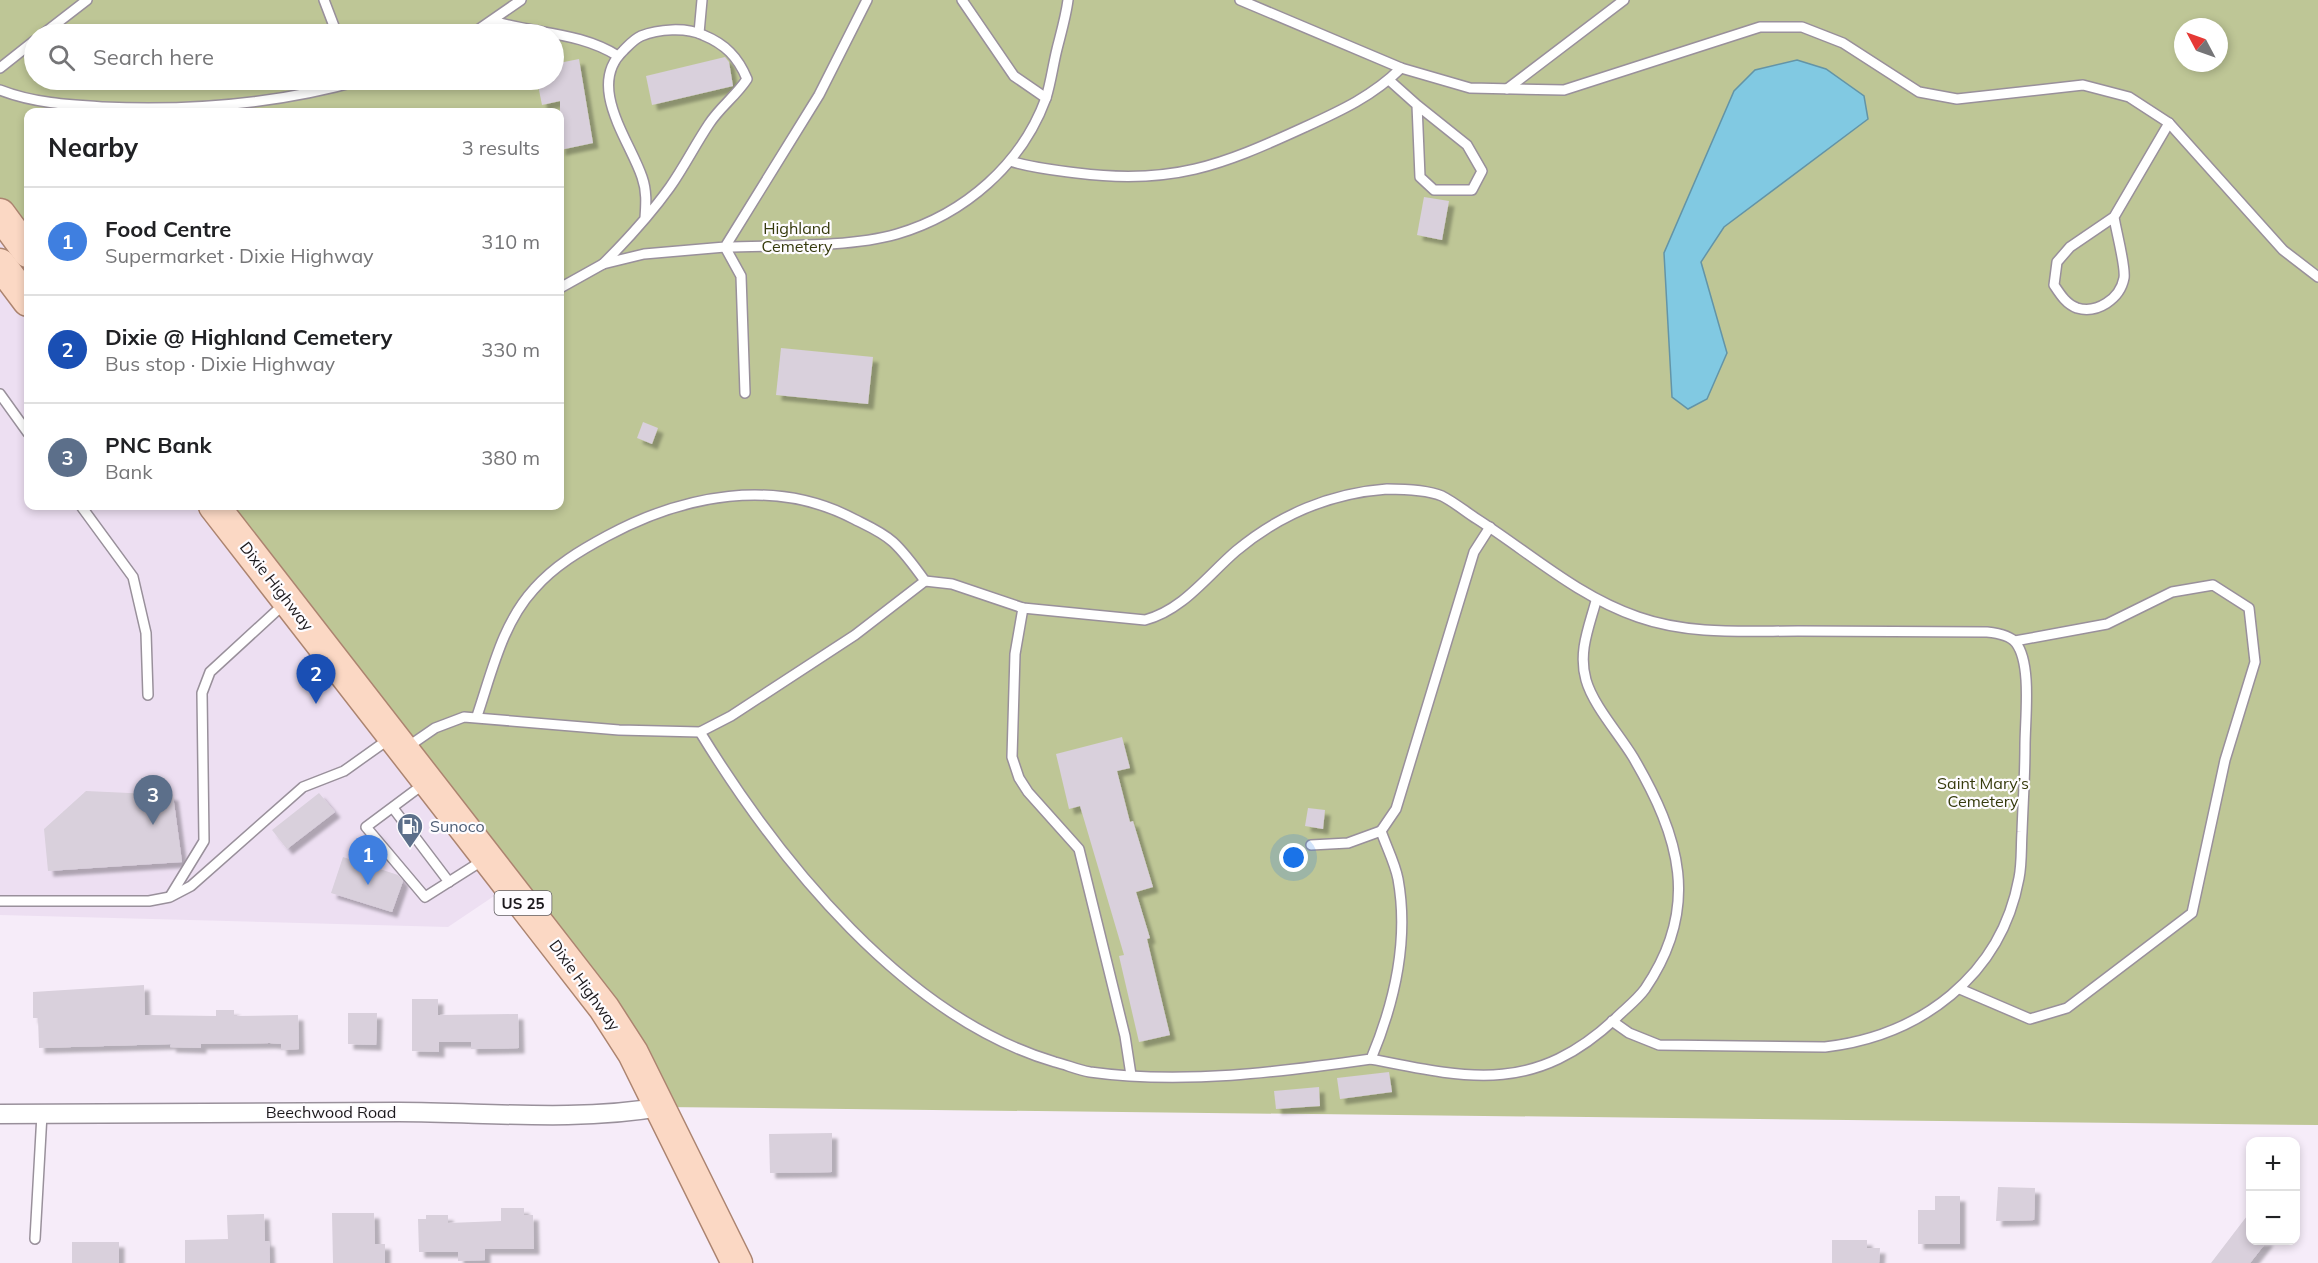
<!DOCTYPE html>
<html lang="en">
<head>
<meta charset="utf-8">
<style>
	body { margin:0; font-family:Mulish,sans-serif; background:#f6f6f6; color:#202124 }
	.controls { position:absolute; right:18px; bottom:18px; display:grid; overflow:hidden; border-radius:12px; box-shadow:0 3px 9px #0003 }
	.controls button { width:54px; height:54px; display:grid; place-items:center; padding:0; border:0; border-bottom:2px solid #e0e0e0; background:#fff; color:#202124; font:30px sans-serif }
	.compass { position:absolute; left:2174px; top:18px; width:54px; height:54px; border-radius:50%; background:#fff; box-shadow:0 3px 9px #0003; rotate:311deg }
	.you { position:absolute; left:1294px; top:858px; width:21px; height:21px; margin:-15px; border:4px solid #fff; border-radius:50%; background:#1a73e8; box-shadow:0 0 0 9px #1a73e833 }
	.badge { display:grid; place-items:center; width:39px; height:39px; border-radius:50%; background:#7c3aed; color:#fff; font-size:20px; font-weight:700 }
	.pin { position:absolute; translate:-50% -50px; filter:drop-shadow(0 2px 3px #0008) }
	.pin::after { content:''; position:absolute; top:32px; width:21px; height:18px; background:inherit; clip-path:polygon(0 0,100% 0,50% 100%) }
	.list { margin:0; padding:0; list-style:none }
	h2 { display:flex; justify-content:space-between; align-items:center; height:78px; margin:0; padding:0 24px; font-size:26px }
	h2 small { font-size:20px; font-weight:400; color:#757577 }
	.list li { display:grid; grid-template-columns:39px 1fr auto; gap:18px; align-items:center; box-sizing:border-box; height:108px; padding:0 24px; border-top:2px solid #e0e0e0 }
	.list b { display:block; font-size:22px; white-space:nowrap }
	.list p { margin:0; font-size:20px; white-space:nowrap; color:#757577 }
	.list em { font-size:20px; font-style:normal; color:#757577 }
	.icon { flex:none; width:33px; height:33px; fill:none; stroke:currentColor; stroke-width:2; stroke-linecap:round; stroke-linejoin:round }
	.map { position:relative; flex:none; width:2318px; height:1263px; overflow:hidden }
	.search { position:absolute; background:#fff; box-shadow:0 3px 9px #0003; left:24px; top:24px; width:540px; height:66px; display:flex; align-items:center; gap:15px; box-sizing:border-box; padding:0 21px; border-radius:33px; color:#757577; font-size:22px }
	.panel { position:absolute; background:#fff; box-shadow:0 3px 9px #0003; left:24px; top:108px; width:540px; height:402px; border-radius:12px }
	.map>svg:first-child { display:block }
	.built { fill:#eddff2 }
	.green { fill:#bec696; fill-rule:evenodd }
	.water { fill:#81c9e2; stroke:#6394a7; stroke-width:1.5 }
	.building { fill:#d9d0dc; filter:url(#shadow) }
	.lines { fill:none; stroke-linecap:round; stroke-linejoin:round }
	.service-casing { stroke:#99909b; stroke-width:12 }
	.minor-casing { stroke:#99909b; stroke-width:21 }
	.primary-casing { stroke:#ac8470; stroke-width:33 }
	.service { stroke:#fff; stroke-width:9 }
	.minor { stroke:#fff; stroke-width:18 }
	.primary { stroke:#fbd8c4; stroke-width:30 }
	.labels { text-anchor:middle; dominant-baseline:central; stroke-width:4.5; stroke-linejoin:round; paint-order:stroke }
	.shield { fill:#fefcff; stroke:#605d61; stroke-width:1.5 }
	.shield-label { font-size:15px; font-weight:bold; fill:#1c191d }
	.park-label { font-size:16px; fill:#363b0d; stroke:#fefcff }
	.street-label { font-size:16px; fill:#1c191d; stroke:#fefcff }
	.service-label { font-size:16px; fill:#4e5e75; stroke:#fefcff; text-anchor:start }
</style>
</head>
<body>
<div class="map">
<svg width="2318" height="1263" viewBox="0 0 2318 1263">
	<defs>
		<filter id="shadow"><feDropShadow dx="5.5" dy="5.5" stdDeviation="1.5" flood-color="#0004"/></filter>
	</defs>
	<rect width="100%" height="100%" fill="#f6ecf9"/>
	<path class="built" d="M0 214 28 252V506H214L509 886 448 927 0 915Z"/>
	<path class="green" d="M0 0H2318V1125L661 1107 214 506H560V112H28V252L0 214ZM2183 27H2219V63H2183ZM34 34H554V80H34Z"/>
	<path class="water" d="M1797 60 1826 69 1864 96 1868 119 1724 227 1701 262 1727 353 1707 399 1688 409 1672 397 1664 253 1734 91 1755 70Z"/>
	<g class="building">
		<path d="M725 57 729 62 733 86 652 105 646 76Z"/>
		<path d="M579 59 593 143 560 150V101L542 105 537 80H554V64Z"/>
		<path d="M1424 197 1449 201 1442 240 1417 235Z"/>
		<path d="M781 348 873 357 868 404 776 395Z"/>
		<path d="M643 422 658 428 652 444 637 438Z"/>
		<path d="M1122 737 1130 768 1117 771 1130 822 1133 821 1153 887 1136 892 1150 938 1147 939 1170 1035 1139 1042 1119 956 1124 955 1080 806 1069 809 1056 754Z"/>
		<path d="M86 791 173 795 182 862 48 871 44 829Z"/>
		<path d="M319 793 335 812 287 849 272 830Z"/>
		<path d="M1308 808 1325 810 1323 829 1305 826Z"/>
		<path d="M343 857 398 875 403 881 392 912 331 893Z"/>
		<path d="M144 985 145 1015 216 1016V1010H234V1016L298 1015 299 1049 281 1050V1044L270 1043 201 1044V1048L170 1047 171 1044 39 1048 38 1018H33V992Z"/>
		<path d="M412 999H438V1015L518 1014 519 1048 471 1049V1042H439V1052L412 1051Z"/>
		<path d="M348 1013H377L376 1045 348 1044Z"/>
		<path d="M1389 1072 1392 1092 1340 1099 1337 1078Z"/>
		<path d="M1319 1087 1320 1106 1276 1109 1274 1091Z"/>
		<path d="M832 1133V1172L770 1173 769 1134Z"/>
		<path d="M1998 1187 2035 1188 2034 1220 1996 1221Z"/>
		<path d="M1935 1196H1960V1244H1918V1210H1935Z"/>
		<path d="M501 1208H524V1215H533L534 1249H485V1260L458 1261V1252H419L418 1219H426V1215H448V1223L501 1221Z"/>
		<path d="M2250 1212V1240H2268L2250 1263H2211Z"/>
		<path d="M332 1213H374L375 1244H385V1263H333Z"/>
		<path d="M264 1214 265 1241H269L270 1263H185V1240L228 1239 227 1215Z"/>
		<path d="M1832 1240H1867V1248H1880L1879 1263H1832Z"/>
		<rect x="72" y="1242" width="47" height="21"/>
	</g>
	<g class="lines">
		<g class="service-casing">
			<g id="service">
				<path d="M324 0 337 34"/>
				<path d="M962 0 1014 76 1046 98"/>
				<path d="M1240 0 1401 68 1470 88 1564 90 1760 27H1802L1843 43 1919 92 1957 99 2083 85 2129 97 2169 123 2283 250 2318 277"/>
				<path d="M493 21C536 34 580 32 618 56"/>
				<path d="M699 33 702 0"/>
				<path d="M43 34 87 0"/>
				<path d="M472 34 521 0"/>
				<path d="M0 68 34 41"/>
				<path d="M1389 80 1417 105 1420 177 1434 190H1472L1482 171 1467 145 1417 105"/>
				<path d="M1507 89 1624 0"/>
				<path d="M0 90C33 103 69 105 103 107 190 111 278 104 362 80"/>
				<path d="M1010 161C1032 168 1054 170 1077 173 1172 185 1220 166 1305 127 1340 111 1373 96 1401 68"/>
				<path d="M2114 217C2116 231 2126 267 2124 278 2120 299 2097 314 2077 308 2066 304 2060 294 2054 285L2057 262 2070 247 2114 217 2169 123"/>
				<path d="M603 264C627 240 650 215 670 187 684 167 695 145 709 124 720 107 736 96 747 79 738 57 725 44 703 35 686 27 658 29 641 36 634 39 629 45 623 51 586 86 630 141 642 177 647 191 646 204 645 218"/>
				<path d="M560 288 603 264 644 254 725 247 819 95 867 0"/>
				<path d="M745 393 741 276 725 247C777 245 848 248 897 234 965 214 1022 164 1046 98 1051 82 1053 65 1057 49 1061 33 1066 16 1068 0"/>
				<path d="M0 394 28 433"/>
				<path d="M81 506 133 577 146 633 148 695"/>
				<path d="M1023 608 1015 654 1012 757 1019 778 1028 792 1079 849 1125 1036 1131 1075"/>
				<path d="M477 716C492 672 502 624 534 589 554 566 581 550 607 536 683 495 774 477 854 519 868 526 882 532 893 542 905 553 915 567 925 581"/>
				<path d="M700 732C779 861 905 1018 1055 1062 1067 1065 1078 1070 1090 1072 1182 1085 1280 1072 1371 1059 1394 1004 1409 940 1398 879 1395 863 1386 846 1381 831L1396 809 1474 552 1490 527"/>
				<path d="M406 748 435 728 464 717 619 730 700 732 731 716 855 635 925 581 952 584 1023 608 1145 620C1183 610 1207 576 1236 551 1279 515 1331 493 1387 489 1403 489 1427 490 1442 496 1454 502 1466 512 1477 519 1530 553 1577 596 1638 617 1689 635 1744 631 1798 631 1861 631 1924 632 1987 632 1997 633 2010 635 2016 643 2032 664 2025 719 2025 746 2025 775 2023 803 2022 832 2021 847 2022 863 2019 878 2001 976 1920 1036 1825 1047L1659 1045 1629 1033 1612 1021"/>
				<path d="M425 783 366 827 425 897 485 859"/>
				<path d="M393 808 449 882"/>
				<path d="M1311 845 1348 843 1381 831"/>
				<path d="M171 895 204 841 202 693 210 672 284 604"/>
				<path d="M0 901H149L170 897 191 886 303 787 344 771 389 739"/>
				<path d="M1960 989 2030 1019 2067 1008 2192 913 2225 760 2255 662 2249 608 2213 585 2172 592 2107 624 2015 641"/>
				<path d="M1371 1059C1470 1079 1535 1094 1616 1018 1625 1009 1637 1000 1645 989 1701 907 1680 837 1633 757 1619 734 1593 705 1586 680 1578 652 1589 627 1596 601"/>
				<path d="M35 1239 42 1114"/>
			</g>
		</g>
		<g class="minor-casing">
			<path id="minor" d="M0 1114C133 1113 266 1112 399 1112 487 1112 574 1122 661 1107"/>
		</g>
		<g class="primary-casing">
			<g id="primary">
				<path d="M0 214 28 252"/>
				<path d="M0 264 28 301"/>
				<path d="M214 506 604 1008 633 1053 737 1263"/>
			</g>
		</g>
		<use href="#service" class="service"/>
		<use href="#minor" class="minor"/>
		<use href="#primary" class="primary"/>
	</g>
	<defs>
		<g id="fuel-pin" transform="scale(1.35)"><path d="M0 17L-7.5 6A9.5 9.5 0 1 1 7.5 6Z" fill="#5c6f8a" stroke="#fefcff"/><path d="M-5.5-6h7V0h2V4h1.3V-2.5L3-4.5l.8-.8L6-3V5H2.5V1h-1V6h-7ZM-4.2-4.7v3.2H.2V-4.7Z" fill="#fff"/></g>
	</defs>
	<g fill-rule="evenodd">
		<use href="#fuel-pin" x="410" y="826"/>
	</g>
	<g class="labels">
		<rect class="shield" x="494.5" y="891" width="57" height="24" rx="4.5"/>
		<g class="shield-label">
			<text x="523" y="903">US 25</text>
		</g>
		<g class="park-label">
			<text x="797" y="228">Highland<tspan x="797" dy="18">Cemetery</tspan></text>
			<text x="1983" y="783">Saint Mary’s<tspan x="1983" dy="18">Cemetery</tspan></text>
		</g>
		<g class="street-label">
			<text transform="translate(277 586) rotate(52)">Dixie Highway</text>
			<text transform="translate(585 985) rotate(54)">Dixie Highway</text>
			<text x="331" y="1112">Beechwood Road</text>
		</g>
		<g class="service-label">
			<text x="430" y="826">Sunoco</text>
		</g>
	</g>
</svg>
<div class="controls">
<button>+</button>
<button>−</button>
</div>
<svg class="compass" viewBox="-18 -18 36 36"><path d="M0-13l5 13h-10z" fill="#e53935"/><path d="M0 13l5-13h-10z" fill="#757577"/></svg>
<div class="you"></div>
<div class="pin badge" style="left:368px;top:885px;background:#3f7fe0">1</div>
<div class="pin badge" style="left:316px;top:704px;background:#1a4fb4">2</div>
<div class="pin badge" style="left:153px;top:825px;background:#5c6f8a">3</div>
<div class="search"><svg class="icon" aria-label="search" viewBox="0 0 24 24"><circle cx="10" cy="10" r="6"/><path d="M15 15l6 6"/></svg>Search here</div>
<section class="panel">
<h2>Nearby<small>3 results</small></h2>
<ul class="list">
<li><span class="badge" style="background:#3f7fe0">1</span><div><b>Food Centre</b><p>Supermarket · Dixie Highway</p></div><em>310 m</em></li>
<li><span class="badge" style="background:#1a4fb4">2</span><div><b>Dixie @ Highland Cemetery</b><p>Bus stop · Dixie Highway</p></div><em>330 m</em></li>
<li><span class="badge" style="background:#5c6f8a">3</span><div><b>PNC Bank</b><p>Bank</p></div><em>380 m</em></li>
</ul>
</section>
</div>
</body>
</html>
